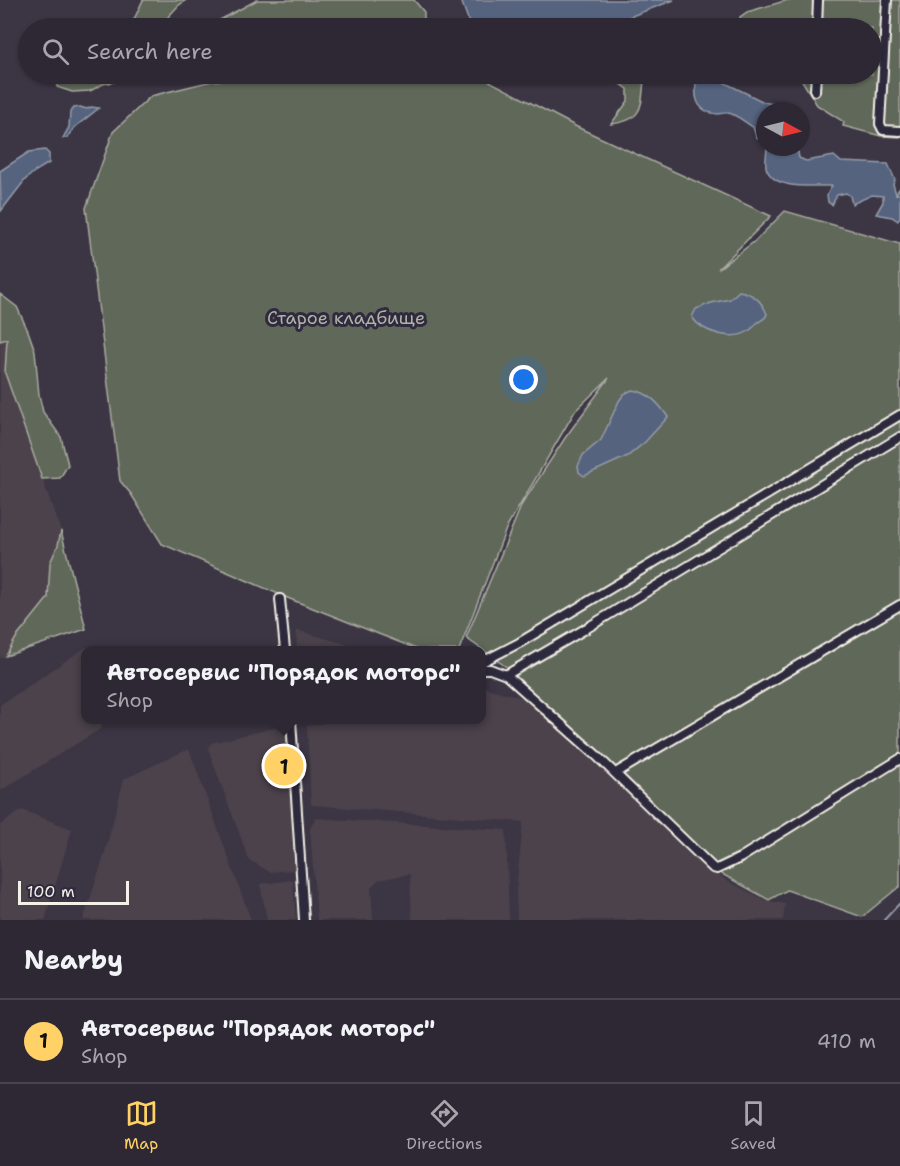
<!DOCTYPE html>
<html lang="en">
<head>
<meta charset="utf-8">
<style>
	body { margin:0; font-family:"Shantell Sans",sans-serif; background:#39343f; color:#f1f3f6 }
	.compass { position:absolute; left:756px; top:102px; width:54px; height:54px; border-radius:50%; background:#2d2833; box-shadow:0 2px 4px #0004; rotate:97deg }
	.scale { position:absolute; left:18px; bottom:15px; width:111px; box-sizing:border-box; padding-left:6px; border:3px solid #f4f1e8; border-top:0; font-size:16px; line-height:21px; white-space:nowrap; color:#f4f1e8; -webkit-text-stroke:4px #2f2a3d; paint-order:stroke }
	.you { position:absolute; left:524px; top:380px; width:21px; height:21px; margin:-15px; border:4px solid #fff; border-radius:50%; background:#1a73e8; box-shadow:0 0 0 9px #1a73e833 }
	.badge { display:grid; place-items:center; width:39px; height:39px; border-radius:50%; background:#ffd166; color:#111; font-size:20px; font-weight:700 }
	.pin { position:absolute; translate:-50% -50%; border:3px solid #fff; box-shadow:0 2px 6px #0006 }
	.popup { position:absolute; left:81px; top:646px; width:405px; height:78px; box-sizing:border-box; display:grid; place-content:center; border-radius:12px; background:#2d2833; filter:drop-shadow(0 2px 4px #0005); font-size:20px; white-space:nowrap; color:#a7a6ac }
	.popup b { font-size:22px; color:#f1f3f6 }
	.popup::after { content:''; position:absolute; left:50%; top:100%; margin-left:-12px; border:12px solid transparent; border-top-color:#2d2833 }
	.list { margin:0; padding:0; list-style:none }
	h2 { display:flex; justify-content:space-between; align-items:center; height:78px; margin:0; padding:0 24px; font-size:26px }
	h2 small { font-size:20px; font-weight:400; color:#a7a6ac }
	.list li { display:grid; grid-template-columns:39px 1fr auto; gap:18px; align-items:center; box-sizing:border-box; height:84px; padding:0 24px; border-top:2px solid #48444e }
	.list b { display:block; font-size:22px; white-space:nowrap }
	.list p { margin:0; font-size:20px; white-space:nowrap; color:#a7a6ac }
	.list em { font-size:20px; font-style:normal; color:#a7a6ac }
	.icon { flex:none; width:33px; height:33px; fill:none; stroke:currentColor; stroke-width:2; stroke-linecap:round; stroke-linejoin:round }
	.map { position:relative; flex:none; width:900px; height:920px; overflow:hidden }
	.search { position:absolute; background:#2d2833; box-shadow:0 2px 4px #0004; left:18px; right:18px; top:18px; height:66px; display:flex; align-items:center; gap:15px; box-sizing:border-box; padding:0 21px; border-radius:33px; color:#a7a6ac; font-size:22px }
	.sheet { height:162px; background:#2d2833 }
	nav { display:flex; justify-content:space-around; align-items:center; box-sizing:border-box; height:84px; border-top:2px solid #48444e; background:#2d2833; font-size:16px; color:#a7a6ac }
	nav a { display:grid; justify-items:center; gap:3px }
	nav .on { color:#ffd166 }
	.map>svg:first-child { display:block }
	.built { fill:#4c434c }
	.green { fill:#60675a; stroke:#aaaca1; stroke-width:1.5 }
	.water { fill:#55637f; stroke:#959ca9; stroke-width:1.5 }
	.lines { fill:none; stroke-linecap:round; stroke-linejoin:round }
	.stream { stroke:#959ca9; stroke-width:2 }
	.minor-casing { stroke:#f4f1e8; stroke-width:12 }
	.minor { stroke:#2f2a3d; stroke-width:8 }
	.labels { text-anchor:middle; dominant-baseline:central; stroke-width:6; stroke-linejoin:round; paint-order:stroke }
	.park-label { font-size:18px; fill:#b1b3a8; stroke:#2f2a3d }
</style>
</head>
<body>
<div class="map">
<svg width="900" height="920" viewBox="0 0 900 920">
	<rect width="100%" height="100%" fill="#3c3544"/>
	<filter id="ink" filterUnits="userSpaceOnUse"><feTurbulence type="fractalNoise" baseFrequency=".0167" numOctaves="2"/><feDisplacementMap in="SourceGraphic" scale="12" xChannelSelector="R" yChannelSelector="G"/><feConvolveMatrix kernelMatrix="1 2 1 2 8 2 1 2 1" color-interpolation-filters="sRGB"/></filter>
	<g filter="url(#ink)">
		<g class="built">
			<path d="M0 307 7 338 5 373 61 531 86 629 0 658Z"/>
			<path d="M296 630 367 650H297Z"/>
			<path d="M86 647 88 650H86V720H102V728L0 791V705Z"/>
			<path d="M482 687 535 701 630 795 712 870 727 881 765 900 785 904 783 920H517L516 891 523 822 311 805 307 726 343 720H482Z"/>
			<path d="M286 725 289 747 294 870 270 872 249 860 208 749 211 743Z"/>
			<path d="M189 749 251 920H83L104 856 124 779Z"/>
			<path d="M22 810 72 829 45 920H0V825Z"/>
			<path d="M315 818 506 830 509 920H412L410 874 378 880 371 888 373 920H317L310 829Z"/>
			<path d="M293 880 296 920H267L260 884Z"/>
		</g>
		<g class="green">
			<path d="M143 0H186L178 6 158 28H130Z"/>
			<path d="M257 0H414L424 12V28H205Z"/>
			<path d="M788 0H900V137L881 136 843 126 844 122 817 105 798 74H872V28H739L740 17 747 12Z"/>
			<path d="M57 74H124L118 81 103 84 90 91 72 92 57 87Z"/>
			<path d="M300 74H476L577 127 771 216 718 269 755 241 785 211 900 244V886L862 917 787 890 769 900 720 873 710 860 531 692 512 671 466 638 522 504 565 438 609 378 575 411 506 529 459 650H419L290 599 162 544 131 494 120 481 86 208 113 132 151 96 212 81Z"/>
			<path d="M592 74H645C640 101 648 120 611 124L628 101V89C615 78 606 85 593 78Z"/>
			<path d="M0 294 17 307 28 331 35 351 39 395 43 412 61 437 68 465 60 478 42 479 5 373 7 339 0 341Z"/>
			<path d="M61 531 86 629 6 656 16 638 48 598 50 563 58 545Z"/>
		</g>
		<g class="water">
			<path d="M461 0H674L600 28H477L469 22Z"/>
			<path d="M697 74H716L717 79 764 102 781 106 786 111H765V141L756 137 753 127C746 123 736 114 728 113 725 112 721 114 718 114 693 112 694 93 697 74Z"/>
			<path d="M80 107 87 109 91 107 99 108 74 128 67 138H63L69 127 70 112 74 108Z"/>
			<path d="M767 147H797L799 158 806 161 834 156 841 162 888 164 895 180 893 184 896 194H900V217L898 221 892 217 876 214 883 202V196L872 195 852 204 850 196 846 193 837 195 832 205 828 202 827 195 832 186C814 185 776 191 767 170 764 165 767 154 767 147Z"/>
			<path d="M45 150 49 154V163L34 172 25 180 1 211 0 171 29 152Z"/>
			<path d="M739 291C752 293 762 301 767 314 765 320 762 319 757 323 754 325 753 328 750 330 734 342 702 333 692 317L696 309 711 303 730 299Z"/>
			<path d="M632 390C649 392 659 404 668 417L645 442 628 456 584 476 579 472 578 466 583 455 601 440 619 401 624 394Z"/>
		</g>
		<g class="lines">
			<g class="stream">
				<path d="M896 194 900 188"/>
				<path d="M884 920 900 903"/>
			</g>
			<g class="minor-casing">
				<g id="minor">
					<path d="M887 0 880 124 883 130 900 131"/>
					<path d="M817 28 818 0"/>
					<path d="M815 91 816 74"/>
					<path d="M280 599 285 650"/>
					<path d="M482 662 519 643 900 415"/>
					<path d="M482 669H490L506 675 596 755 713 868 717 869 740 858 900 759"/>
					<path d="M506 675 587 628 900 437"/>
					<path d="M291 720 304 920"/>
					<path d="M619 771 900 605"/>
				</g>
			</g>
			<use href="#minor" class="minor"/>
		</g>
	</g>
	<g class="labels">
		<g class="park-label">
			<text x="346" y="318">Старое кладбище</text>
		</g>
	</g>
</svg>
<svg class="compass" viewBox="-18 -18 36 36"><path d="M0-13l5 13h-10z" fill="#e53935"/><path d="M0 13l5-13h-10z" fill="#a7a6ac"/></svg>
<div class="scale">100 m</div>
<div class="you"></div>
<div class="pin badge" style="left:284px;top:766px">1</div>
<div class="popup"><b>Автосервис &quot;Порядок моторс&quot;</b>Shop</div>
<div class="search"><svg class="icon" aria-label="search" viewBox="0 0 24 24"><circle cx="10" cy="10" r="6"/><path d="M15 15l6 6"/></svg>Search here</div>
</div>
<section class="sheet">
<h2>Nearby<small></small></h2>
<ul class="list">
<li><span class="badge">1</span><div><b>Автосервис &quot;Порядок моторс&quot;</b><p>Shop</p></div><em>410 m</em></li>
</ul>
</section>
<nav>
<a class="on"><svg class="icon" aria-label="map" viewBox="0 0 24 24"><path d="M3 6l6-2 6 2 6-2v14l-6 2-6-2-6 2zM9 4v14M15 6v14"/></svg>Map</a>
<a><svg class="icon" aria-label="directions" viewBox="0 0 24 24"><path d="M12 3l9 9-9 9-9-9zM9 14v-3h6M13 9l2 2-2 2"/></svg>Directions</a>
<a><svg class="icon" aria-label="saved" viewBox="0 0 24 24"><path d="M7 4h10v16l-5-4-5 4z"/></svg>Saved</a>
</nav>
</body>
</html>
